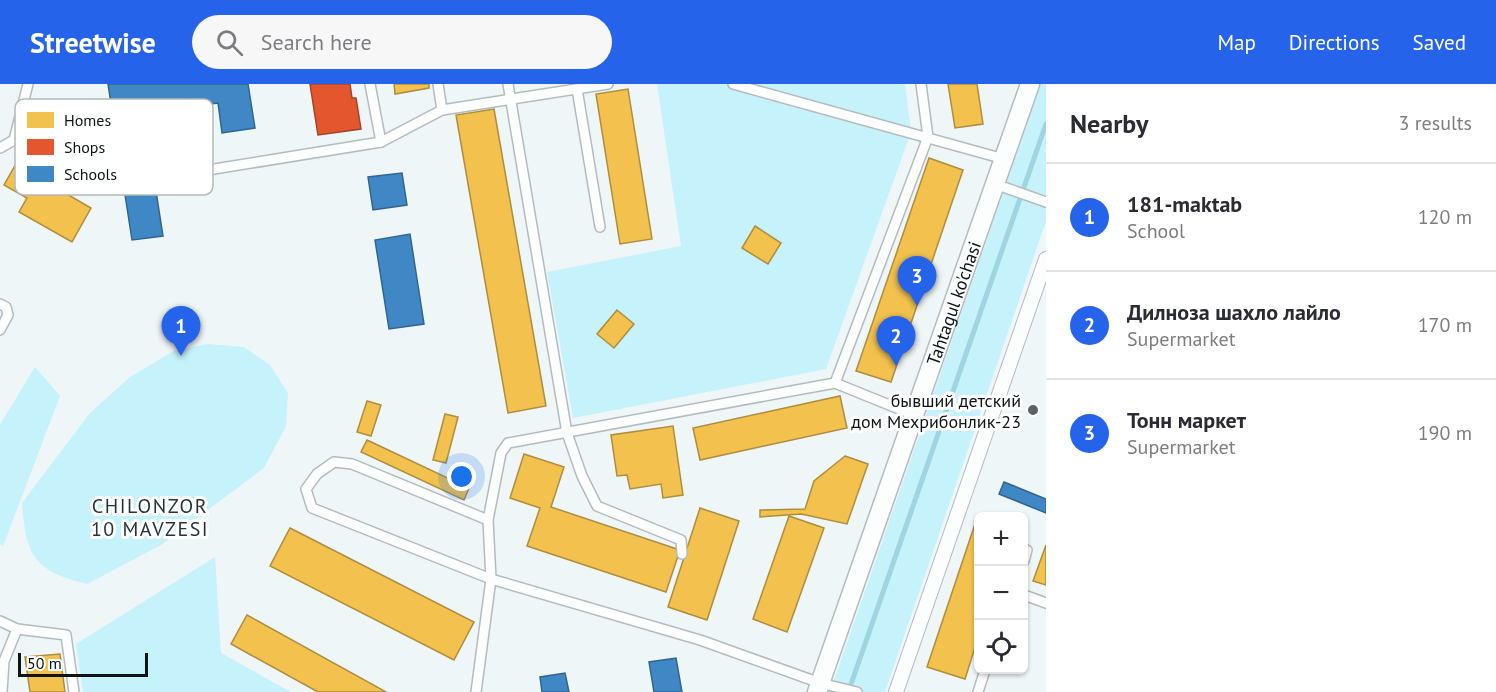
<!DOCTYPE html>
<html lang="en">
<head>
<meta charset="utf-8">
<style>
	body { margin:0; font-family:"PT Sans",sans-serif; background:#f7f7f7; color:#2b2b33 }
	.controls { position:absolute; right:18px; bottom:18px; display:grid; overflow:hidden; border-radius:9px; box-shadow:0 2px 4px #0004 }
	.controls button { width:54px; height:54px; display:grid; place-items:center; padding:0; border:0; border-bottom:2px solid #e1e1e2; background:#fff; color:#2b2b33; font:30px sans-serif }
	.scale { position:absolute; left:18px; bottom:15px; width:130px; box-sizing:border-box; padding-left:6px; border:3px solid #0e1314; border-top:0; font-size:16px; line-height:21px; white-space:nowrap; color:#0e1314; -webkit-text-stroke:4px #fff; paint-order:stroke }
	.you { position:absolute; left:462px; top:393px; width:21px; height:21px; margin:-15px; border:4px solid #fff; border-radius:50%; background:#1a73e8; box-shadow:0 0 0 9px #1a73e833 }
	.badge { display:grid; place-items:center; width:39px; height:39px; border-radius:50%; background:#2563eb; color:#fff; font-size:20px; font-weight:700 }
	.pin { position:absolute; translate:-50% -50px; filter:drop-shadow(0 2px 3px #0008) }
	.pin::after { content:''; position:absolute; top:32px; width:21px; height:18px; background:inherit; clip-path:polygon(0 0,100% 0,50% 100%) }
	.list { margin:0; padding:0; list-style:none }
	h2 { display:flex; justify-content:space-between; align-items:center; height:78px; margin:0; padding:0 24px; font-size:26px }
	h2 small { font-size:20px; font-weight:400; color:#7c7c81 }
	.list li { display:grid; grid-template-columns:39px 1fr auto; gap:18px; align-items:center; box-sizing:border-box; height:108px; padding:0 24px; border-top:2px solid #e1e1e2 }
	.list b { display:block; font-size:22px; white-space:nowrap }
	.list p { margin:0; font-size:20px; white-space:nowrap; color:#7c7c81 }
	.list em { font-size:20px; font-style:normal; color:#7c7c81 }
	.icon { flex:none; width:33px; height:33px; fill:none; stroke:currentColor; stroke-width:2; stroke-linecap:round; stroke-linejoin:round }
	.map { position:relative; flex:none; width:1046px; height:608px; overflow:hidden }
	header { display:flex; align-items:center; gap:36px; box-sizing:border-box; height:84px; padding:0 30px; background:#2563eb; color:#fff }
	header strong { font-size:28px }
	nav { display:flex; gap:33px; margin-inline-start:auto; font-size:21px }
	.search { width:420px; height:54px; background:#f7f7f7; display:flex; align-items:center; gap:15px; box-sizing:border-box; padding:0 21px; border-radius:33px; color:#7c7c81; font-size:22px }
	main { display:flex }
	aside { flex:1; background:#fff }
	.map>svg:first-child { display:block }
	.green { fill:#c5f2fb }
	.homes { fill:#f2c14e; stroke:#ae8d3d; stroke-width:1.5 }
	.shops { fill:#e4572e; stroke:#a44326; stroke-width:1.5 }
	.schools { fill:#3f88c5; stroke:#306590; stroke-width:1.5 }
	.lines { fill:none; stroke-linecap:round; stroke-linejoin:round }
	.stream { stroke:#9ed5e1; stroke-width:5 }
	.service-casing { stroke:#b5bbbd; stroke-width:12 }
	.pedestrian-casing { stroke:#b5bbbd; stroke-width:16 }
	.minor-casing { stroke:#b5bbbd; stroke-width:21 }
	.service { stroke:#fcfefe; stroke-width:9 }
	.pedestrian { stroke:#fcfefe; stroke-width:14 }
	.minor { stroke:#fcfefe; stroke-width:18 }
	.poi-dot { fill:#5c6264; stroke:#fff; stroke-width:2 }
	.labels { text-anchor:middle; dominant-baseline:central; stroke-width:6; stroke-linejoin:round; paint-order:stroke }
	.street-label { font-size:18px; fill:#0e1314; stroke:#fff }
	.poi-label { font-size:18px; fill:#0e1314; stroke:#fff; text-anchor:end }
	.neighbourhood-label { font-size:20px; letter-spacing:1.5px; fill:#283336; stroke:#fff }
	.key { fill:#fff; stroke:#b7b8b8; stroke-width:1.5 }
	.key-label { font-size:16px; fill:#0e1314 }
</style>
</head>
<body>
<header>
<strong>Streetwise</strong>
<div class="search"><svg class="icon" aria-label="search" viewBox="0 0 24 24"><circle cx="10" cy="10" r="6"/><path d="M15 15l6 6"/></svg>Search here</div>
<nav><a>Map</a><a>Directions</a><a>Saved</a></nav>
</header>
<main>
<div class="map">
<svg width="1046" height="608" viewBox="0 0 1046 608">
	<rect width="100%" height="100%" fill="#eef6f8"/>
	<g class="green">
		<path d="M657 0H905L911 48 826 285 573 334 547 188 681 162Z"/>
		<path d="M1041 0H1046V137L885 608H830Z"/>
		<path d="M207 260 244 263 270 281 288 309 286 342 264 384 161 461 87 500C34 487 26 472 22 419L90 329 130 293 174 267Z"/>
		<path d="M35 283 60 312 3 462 0 460V341Z"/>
		<path d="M215 473 221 569 291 608H83L76 560Z"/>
	</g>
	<g class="homes">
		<path d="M394 0H429V4L395 10Z"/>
		<path d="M948 0H977L983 40 955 44Z"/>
		<path d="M628 5 652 155 620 160 596 10Z"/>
		<path d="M494 25 546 322 508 329 456 31Z"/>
		<path d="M21 71 71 99 65 109 91 124 72 158 19 128 27 114 4 101Z"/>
		<path d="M929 74 963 86 891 298 856 287Z"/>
		<path d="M755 142 781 159 768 180 742 164Z"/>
		<path d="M617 226 634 240 614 264 597 250Z"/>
		<path d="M840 312 847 344 700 376 693 344Z"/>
		<path d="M367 317 381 321 371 352 357 348Z"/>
		<path d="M445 330 458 333 446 379 433 376Z"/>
		<path d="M673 342 683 411 663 414 661 400 630 405 627 391 617 392 611 351Z"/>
		<path d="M367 356 469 404 464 416 361 368Z"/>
		<path d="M524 370 564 383 551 423 680 466 666 508 527 462 540 424 510 414Z"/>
		<path d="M845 372 868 380 847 440 801 430 760 433V426L805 425 814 397Z"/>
		<path d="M700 424 739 437 707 536 668 523Z"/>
		<path d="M789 432 824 444 787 548 753 535Z"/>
		<path d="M975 440 978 441V554L965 595 927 583Z"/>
		<path d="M290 444 474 538 454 576 270 482Z"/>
		<path d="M1046 461V501L1033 497Z"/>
		<path d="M247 531 386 608H318L231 560Z"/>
		<path d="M60 570 65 608H30L25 573Z"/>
	</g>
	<path class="shops" d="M310 0H350L352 14H356L361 45 318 51Z"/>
	<g class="schools">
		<path d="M108 0H248L255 44 222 49 218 19 144 30 163 152 132 156Z"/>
		<path d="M402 89 407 121 373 126 368 93Z"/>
		<path d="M410 150 424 240 389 245 375 156Z"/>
		<path d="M1004 398 1046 415V429L999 410Z"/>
		<path d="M676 574 682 608H654L649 578Z"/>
		<path d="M565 589 569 608H542L540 593Z"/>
	</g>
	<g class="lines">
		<path class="stream" d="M849 606 1046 40"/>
		<g class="service-casing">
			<g id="service">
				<path d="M370 0 381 58"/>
				<path d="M438 0 442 26"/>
				<path d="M508 0 567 349 582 392 597 422 681 456 682 470"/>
				<path d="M733 0 1004 75"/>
				<path d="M577 5 600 143"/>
				<path d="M198 28 208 86 381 58 442 26 608 0"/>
				<path d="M0 64 14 56 28 0"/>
				<path d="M995 100 1046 118"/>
				<path d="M0 220 6 223 8 231 0 246"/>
				<path d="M835 299 928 53 921 0"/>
				<path d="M488 436 352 380 334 378 317 390 306 405 312 424 491 495 700 556 820 599 857 608"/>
				<path d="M1024 477 1027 466"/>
				<path d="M1024 511 1046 519"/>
				<path d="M0 537 17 545 66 551 74 608"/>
				<path d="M2 608 4 577 17 545"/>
				<path d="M476 608 491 495 488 436 501 369 508 359 835 299 914 331"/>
				<path d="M978 608 985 586"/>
			</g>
		</g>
		<g class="pedestrian-casing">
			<path id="pedestrian" d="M896 608 1046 175"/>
		</g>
		<g class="minor-casing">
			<g id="minor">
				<path id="s1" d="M817 608 1030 0"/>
			</g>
		</g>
		<use href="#service" class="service"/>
		<use href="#pedestrian" class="pedestrian"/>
		<use href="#minor" class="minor"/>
	</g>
	<circle class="poi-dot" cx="1033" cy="326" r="6"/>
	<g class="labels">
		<g class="street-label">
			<text stroke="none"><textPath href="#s1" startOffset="412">Tahtagul ko'chasi</textPath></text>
		</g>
		<g class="poi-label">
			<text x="1021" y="316">бывший детский<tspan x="1021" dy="21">дом Мехрибонлик-23</tspan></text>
		</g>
		<g class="neighbourhood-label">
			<text x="150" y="422">CHILONZOR<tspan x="150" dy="23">10 MAVZESI</tspan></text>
		</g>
	</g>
	<rect x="15" y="15" width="198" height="96" rx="9" class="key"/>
	<rect x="27" y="28" width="27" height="16" fill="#f2c14e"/>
	<rect x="27" y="55" width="27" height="16" fill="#e4572e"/>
	<rect x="27" y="82" width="27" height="16" fill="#3f88c5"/>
	<g class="key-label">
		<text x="64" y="42">Homes</text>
		<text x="64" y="69">Shops</text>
		<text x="64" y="96">Schools</text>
	</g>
</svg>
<div class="controls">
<button>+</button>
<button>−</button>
<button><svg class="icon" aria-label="locate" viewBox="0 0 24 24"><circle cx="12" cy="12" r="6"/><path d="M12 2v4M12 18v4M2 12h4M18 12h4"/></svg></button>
</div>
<div class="scale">50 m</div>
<div class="you"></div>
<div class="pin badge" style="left:181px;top:272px">1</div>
<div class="pin badge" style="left:896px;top:282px">2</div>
<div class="pin badge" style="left:917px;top:222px">3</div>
</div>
<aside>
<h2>Nearby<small>3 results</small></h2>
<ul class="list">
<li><span class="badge">1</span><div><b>181-maktab</b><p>School</p></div><em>120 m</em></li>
<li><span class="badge">2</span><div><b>Дилноза шахло лайло</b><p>Supermarket</p></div><em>170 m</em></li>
<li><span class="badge">3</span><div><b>Тонн маркет</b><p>Supermarket</p></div><em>190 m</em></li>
</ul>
</aside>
</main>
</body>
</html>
